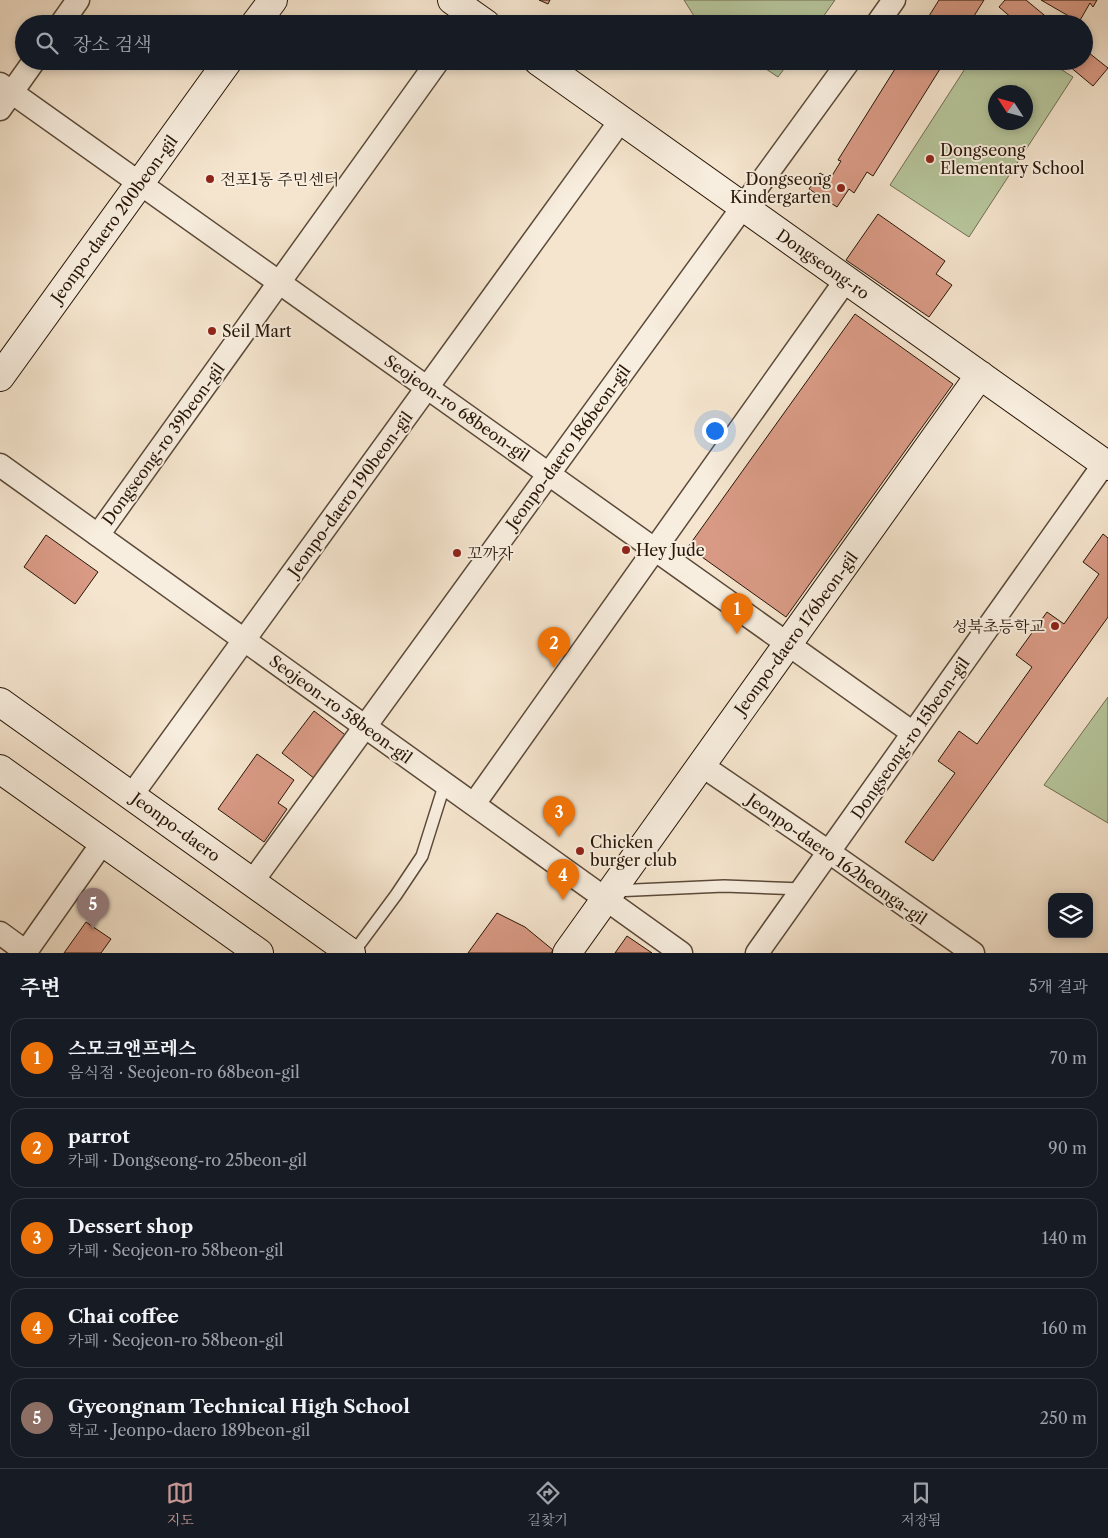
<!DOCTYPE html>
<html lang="ko">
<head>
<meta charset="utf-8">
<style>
	body { margin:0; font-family:"Libre Caslon Text","Noto Serif KR",serif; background:#242831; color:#f1f3f6 }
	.controls { position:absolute; right:15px; bottom:15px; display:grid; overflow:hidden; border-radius:10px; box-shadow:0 2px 8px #0003 }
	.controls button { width:45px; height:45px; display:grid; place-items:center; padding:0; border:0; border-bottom:1px solid #363941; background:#171b24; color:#f1f3f6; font:25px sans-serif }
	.compass { position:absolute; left:988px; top:85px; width:45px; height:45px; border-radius:50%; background:#171b24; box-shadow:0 2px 8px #0003; rotate:306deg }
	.you { position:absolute; left:714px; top:430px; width:18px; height:18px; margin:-12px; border:4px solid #fff; border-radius:50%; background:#1a73e8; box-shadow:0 0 0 8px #1a73e833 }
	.badge { display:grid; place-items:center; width:32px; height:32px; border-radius:50%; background:#c59692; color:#fff; font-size:16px; font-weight:700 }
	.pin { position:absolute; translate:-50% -41px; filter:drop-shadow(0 1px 2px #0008) }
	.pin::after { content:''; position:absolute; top:26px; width:18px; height:15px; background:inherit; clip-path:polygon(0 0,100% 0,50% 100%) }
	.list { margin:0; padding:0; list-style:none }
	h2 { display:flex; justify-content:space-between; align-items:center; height:65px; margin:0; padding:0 20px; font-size:21px }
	h2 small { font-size:16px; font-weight:400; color:#9ea1a6 }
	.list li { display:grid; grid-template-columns:32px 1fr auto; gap:15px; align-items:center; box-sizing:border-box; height:80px; margin:0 10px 10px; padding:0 10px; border:1px solid #363941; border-radius:15px }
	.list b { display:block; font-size:19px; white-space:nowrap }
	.list p { margin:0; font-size:16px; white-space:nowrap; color:#9ea1a6 }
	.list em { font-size:16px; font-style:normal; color:#9ea1a6 }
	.icon { flex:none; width:28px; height:28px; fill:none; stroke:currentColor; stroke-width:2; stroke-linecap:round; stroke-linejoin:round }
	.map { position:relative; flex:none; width:1108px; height:953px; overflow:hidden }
	.search { position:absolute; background:#171b24; box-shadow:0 2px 8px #0003; left:15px; right:15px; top:15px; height:55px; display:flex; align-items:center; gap:12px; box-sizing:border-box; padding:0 18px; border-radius:28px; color:#9ea1a6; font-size:19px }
	.sheet { height:515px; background:#171b24 }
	nav { display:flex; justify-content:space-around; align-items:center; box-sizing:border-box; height:70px; border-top:1px solid #363941; background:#171b24; font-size:14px; color:#9ea1a6 }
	nav a { display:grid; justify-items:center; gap:2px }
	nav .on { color:#c59692 }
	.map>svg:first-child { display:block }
	.green { fill:#b7c69c; stroke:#706e52; fill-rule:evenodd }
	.building { fill:#d99a85; stroke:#281607 }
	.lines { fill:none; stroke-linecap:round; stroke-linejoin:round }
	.lane-casing { stroke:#5b4a39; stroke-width:14 }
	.street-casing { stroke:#5b4a39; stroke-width:25 }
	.secondary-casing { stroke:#281607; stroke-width:30 }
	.lane { stroke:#f8eedf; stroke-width:11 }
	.street { stroke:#f8eedf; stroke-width:22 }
	.secondary { stroke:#f8eedf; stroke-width:28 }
	.poi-dot { fill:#8f2418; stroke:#f8eedf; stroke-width:2 }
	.labels { text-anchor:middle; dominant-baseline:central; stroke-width:4; stroke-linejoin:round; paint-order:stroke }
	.poi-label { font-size:16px; fill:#281607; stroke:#f8eedf; text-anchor:start }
	.street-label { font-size:16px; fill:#281607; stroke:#f8eedf }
</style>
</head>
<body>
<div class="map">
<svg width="1108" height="953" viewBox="0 0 1108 953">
	<rect width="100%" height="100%" fill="#f5e5ce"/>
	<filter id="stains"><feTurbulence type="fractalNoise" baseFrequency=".004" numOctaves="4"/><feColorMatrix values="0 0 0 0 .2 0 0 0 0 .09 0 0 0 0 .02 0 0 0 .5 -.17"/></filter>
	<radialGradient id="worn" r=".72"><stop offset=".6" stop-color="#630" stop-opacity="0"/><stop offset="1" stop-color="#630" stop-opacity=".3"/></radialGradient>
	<g class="green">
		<path d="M684 0H835L818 24H699Z"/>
		<path d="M754 61H790L778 77Z"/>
		<path d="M970 61H1048L1073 77 969 237 890 185ZM1026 92V122H996V92Z"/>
		<path d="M1108 697V823L1044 785Z"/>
	</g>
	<g class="building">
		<path d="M539 0H550L548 4Z"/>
		<path d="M939 0H984L969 24H924Z"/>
		<path d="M1005 0H1026L1055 24H1019L999 7Z"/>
		<path d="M1041 0H1097L1093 7 1090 3 1079 22Z"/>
		<path d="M1084 49 1108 68 1093 86 1063 61H1084Z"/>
		<path d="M900 61H945L873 176 867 172 854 193 849 189 837 207 809 189 820 173 830 179 841 161 838 160Z"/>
		<path d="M878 214 945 261 936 274 952 285 929 317 846 260Z"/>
		<path d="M855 314 953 384 786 617 688 547Z"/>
		<path d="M1103 534 1108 538V617L933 861 905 842 955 773 938 761 959 731 977 744 1032 667 1016 655 1047 612 1064 624 1099 574 1083 562Z"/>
		<path d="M46 535 98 572 75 604 24 567Z"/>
		<path d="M314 711 348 737 315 779 282 753Z"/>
		<path d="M257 754 294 780 278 803 287 809 264 842 218 809Z"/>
		<path d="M497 913 525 927 553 950 551 953H468Z"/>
		<path d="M86 922 111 939 101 953H64Z"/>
		<path d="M627 936 652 953H615Z"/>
	</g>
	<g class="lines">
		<g class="lane-casing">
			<g id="lane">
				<path d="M613 891 724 886 802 889"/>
				<path d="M353 953 396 895 422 856 445 783"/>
			</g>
		</g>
		<g class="street-casing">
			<g id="street">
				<path d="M61 24 78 0"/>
				<path d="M877 24 894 0"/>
				<path d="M0 84 913 733"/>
				<path d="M0 109 34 61"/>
				<path d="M0 465 681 953"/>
				<path d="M98 535 438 61"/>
				<path d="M701 765 829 852 973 953"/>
				<path d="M131 796 621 120"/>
				<path d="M474 804 846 280"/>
				<path d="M252 882 849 61"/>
				<path d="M0 933 26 952"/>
				<path d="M25 953 103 842"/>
				<path d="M757 953 1104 464"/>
			</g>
		</g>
		<g class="secondary-casing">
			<g id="secondary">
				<path d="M452 0 486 24"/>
				<path d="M255 24 273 0"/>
				<path d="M538 61 1108 466"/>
				<path d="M0 377 228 61"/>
				<path d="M0 702 351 953"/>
				<path d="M0 769 259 953"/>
				<path d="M567 953 980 375"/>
			</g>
		</g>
		<use href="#lane" class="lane"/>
		<use href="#street" class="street"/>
		<use href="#secondary" class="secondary"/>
	</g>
	<g class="poi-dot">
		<circle cx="930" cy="159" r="5"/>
		<circle cx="210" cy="179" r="5"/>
		<circle cx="841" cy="188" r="5"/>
		<circle cx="212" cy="331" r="5"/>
		<circle cx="626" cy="550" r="5"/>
		<circle cx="457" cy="553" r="5"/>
		<circle cx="1055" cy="626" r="5"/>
		<circle cx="580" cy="851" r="5"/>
	</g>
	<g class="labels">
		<g class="poi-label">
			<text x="940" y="150">Dongseong<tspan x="940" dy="18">Elementary School</tspan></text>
			<text x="220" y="179">전포1동 주민센터</text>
			<text x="831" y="179" text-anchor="end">Dongseong<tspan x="831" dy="18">Kindergarten</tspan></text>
			<text x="222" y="331">Seil Mart</text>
			<text x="636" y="550">Hey Jude</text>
			<text x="467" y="553">꼬까자</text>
			<text x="1045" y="626" text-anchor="end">성북초등학교</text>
			<text x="590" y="842">Chicken<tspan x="590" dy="18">burger club</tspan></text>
		</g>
		<g class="street-label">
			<text transform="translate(114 219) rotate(-54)">Jeonpo-daero 200beon-gil</text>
			<text transform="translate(823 264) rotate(35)">Dongseong-ro</text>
			<text transform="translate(457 408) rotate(35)">Seojeon-ro 68beon-gil</text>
			<text transform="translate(163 444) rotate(-54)">Dongseong-ro 39beon-gil</text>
			<text transform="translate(568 447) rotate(-54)">Jeonpo-daero 186beon-gil</text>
			<text transform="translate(350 494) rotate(-54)">Jeonpo-daero 190beon-gil</text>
			<text transform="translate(796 633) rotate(-54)">Jeonpo-daero 176beon-gil</text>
			<text transform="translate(341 709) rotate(36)">Seojeon-ro 58beon-gil</text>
			<text transform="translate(910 738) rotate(-55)">Dongseong-ro 15beon-gil</text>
			<text transform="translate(176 827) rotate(36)">Jeonpo-daero</text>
			<text transform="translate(837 859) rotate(35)">Jeonpo-daero 162beonga-gil</text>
		</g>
	</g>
	<rect width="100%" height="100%" filter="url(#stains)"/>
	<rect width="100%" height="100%" fill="url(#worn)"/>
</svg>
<div class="controls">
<button><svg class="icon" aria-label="layers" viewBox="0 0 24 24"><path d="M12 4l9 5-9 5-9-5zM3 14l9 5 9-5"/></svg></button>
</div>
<svg class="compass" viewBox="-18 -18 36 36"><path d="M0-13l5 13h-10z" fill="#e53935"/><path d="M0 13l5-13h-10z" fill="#9ea1a6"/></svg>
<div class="you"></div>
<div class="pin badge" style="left:737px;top:634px;background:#e8710a">1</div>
<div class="pin badge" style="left:554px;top:668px;background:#e8710a">2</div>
<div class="pin badge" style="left:559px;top:837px;background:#e8710a">3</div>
<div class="pin badge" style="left:563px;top:900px;background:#e8710a">4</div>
<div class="pin badge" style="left:93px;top:929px;background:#8d6e63">5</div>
<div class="search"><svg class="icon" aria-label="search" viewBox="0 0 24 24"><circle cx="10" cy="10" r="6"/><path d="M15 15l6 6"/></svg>장소 검색</div>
</div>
<section class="sheet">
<h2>주변<small>5개 결과</small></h2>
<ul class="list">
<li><span class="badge" style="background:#e8710a">1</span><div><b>스모크앤프레스</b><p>음식점 · Seojeon-ro 68beon-gil</p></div><em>70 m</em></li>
<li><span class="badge" style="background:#e8710a">2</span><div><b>parrot</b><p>카페 · Dongseong-ro 25beon-gil</p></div><em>90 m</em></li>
<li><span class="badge" style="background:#e8710a">3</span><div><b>Dessert shop</b><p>카페 · Seojeon-ro 58beon-gil</p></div><em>140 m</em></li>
<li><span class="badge" style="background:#e8710a">4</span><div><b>Chai coffee</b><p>카페 · Seojeon-ro 58beon-gil</p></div><em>160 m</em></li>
<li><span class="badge" style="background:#8d6e63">5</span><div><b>Gyeongnam Technical High School</b><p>학교 · Jeonpo-daero 189beon-gil</p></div><em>250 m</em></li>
</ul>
</section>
<nav>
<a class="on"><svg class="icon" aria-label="map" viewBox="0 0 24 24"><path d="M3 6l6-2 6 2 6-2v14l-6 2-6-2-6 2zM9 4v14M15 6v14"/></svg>지도</a>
<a><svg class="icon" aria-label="directions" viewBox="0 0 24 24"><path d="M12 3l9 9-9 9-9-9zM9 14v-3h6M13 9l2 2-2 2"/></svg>길찾기</a>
<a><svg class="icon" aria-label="saved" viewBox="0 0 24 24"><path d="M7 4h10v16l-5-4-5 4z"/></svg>저장됨</a>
</nav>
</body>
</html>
